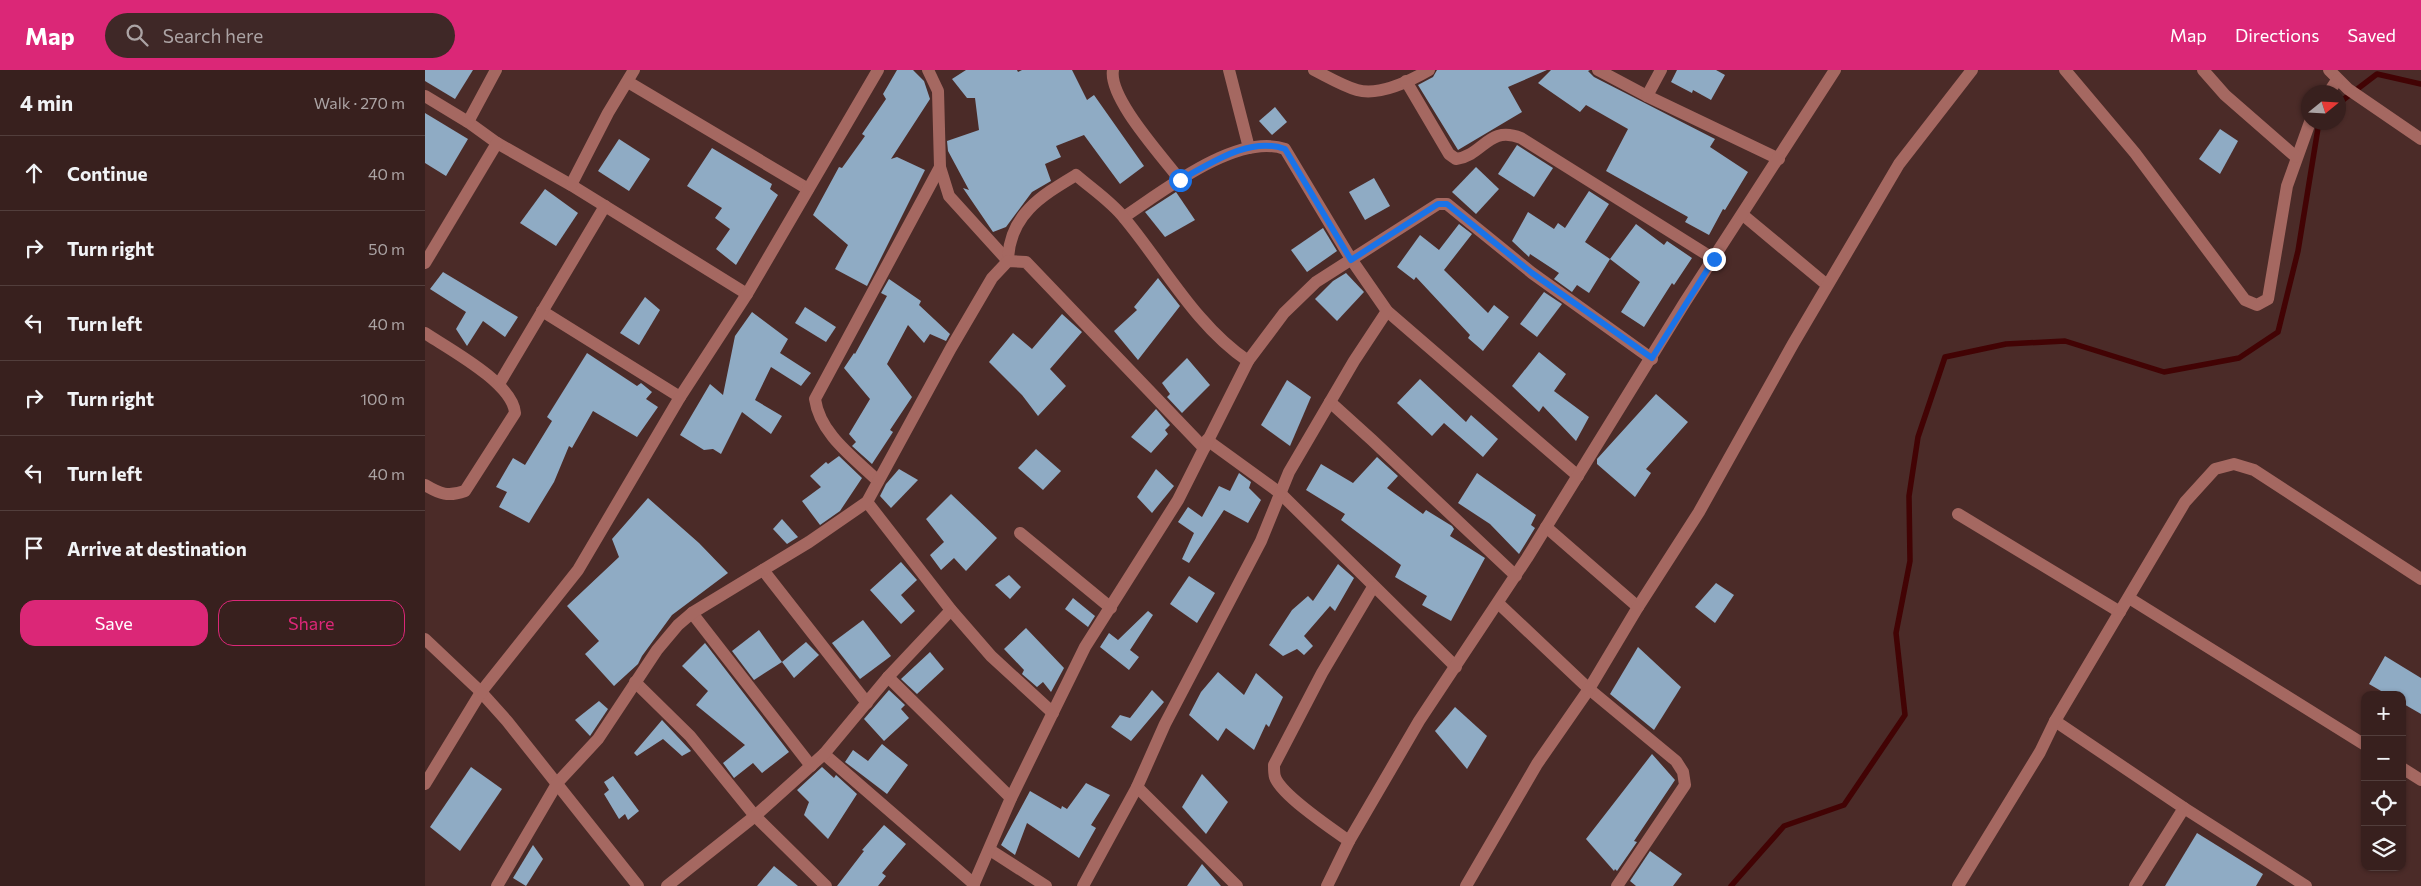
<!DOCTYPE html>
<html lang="en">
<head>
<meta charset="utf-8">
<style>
	body { margin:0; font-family:Commissioner,sans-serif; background:#3f2827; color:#f1f3f6 }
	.controls { position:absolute; right:15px; bottom:15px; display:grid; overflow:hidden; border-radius:10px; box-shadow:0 1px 4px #0004 }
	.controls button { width:45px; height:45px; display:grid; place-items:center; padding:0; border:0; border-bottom:1px solid #523e3c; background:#38201e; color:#f1f3f6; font:25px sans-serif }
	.compass { position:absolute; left:1876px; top:15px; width:45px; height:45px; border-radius:50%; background:#38201e; box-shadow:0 1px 4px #0004; rotate:72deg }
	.stop { position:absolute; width:15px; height:15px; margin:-11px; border:4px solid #1a73e8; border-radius:50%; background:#fff }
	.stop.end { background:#1a73e8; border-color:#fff; box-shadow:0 1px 5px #0008 }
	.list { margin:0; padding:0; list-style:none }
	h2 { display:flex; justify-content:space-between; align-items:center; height:65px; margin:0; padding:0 20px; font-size:21px }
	h2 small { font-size:16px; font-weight:400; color:#aba3a4 }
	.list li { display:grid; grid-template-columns:32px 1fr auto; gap:15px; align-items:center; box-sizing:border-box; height:75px; padding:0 20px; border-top:1px solid #523e3c }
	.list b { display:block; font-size:19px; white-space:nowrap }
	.list em { font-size:16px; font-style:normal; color:#aba3a4 }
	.actions { display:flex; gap:10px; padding:15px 20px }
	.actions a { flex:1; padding:11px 0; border:1px solid #db2777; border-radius:15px; text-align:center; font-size:18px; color:#db2777 }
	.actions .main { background:#db2777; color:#fff }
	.icon { flex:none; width:28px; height:28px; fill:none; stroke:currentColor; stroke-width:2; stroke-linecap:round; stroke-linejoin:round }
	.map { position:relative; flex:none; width:1996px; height:816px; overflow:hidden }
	header { display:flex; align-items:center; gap:30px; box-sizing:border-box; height:70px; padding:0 25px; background:#db2777; color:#fff }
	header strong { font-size:24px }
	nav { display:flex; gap:28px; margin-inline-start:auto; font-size:18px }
	.search { width:350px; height:45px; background:#3f2827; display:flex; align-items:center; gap:12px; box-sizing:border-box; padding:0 18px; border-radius:28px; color:#aba3a4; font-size:19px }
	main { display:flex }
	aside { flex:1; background:#38201e }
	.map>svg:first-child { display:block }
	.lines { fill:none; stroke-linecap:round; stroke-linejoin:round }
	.stream { stroke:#420304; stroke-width:5.5 }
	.building { fill:#8fabc4 }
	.minor { stroke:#a56861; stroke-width:12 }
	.route { stroke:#1a73e8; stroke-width:6 }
</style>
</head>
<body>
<header>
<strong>Map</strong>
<div class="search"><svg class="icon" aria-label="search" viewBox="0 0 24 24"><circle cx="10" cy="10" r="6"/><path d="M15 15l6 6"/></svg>Search here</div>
<nav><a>Map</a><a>Directions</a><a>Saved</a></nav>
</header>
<main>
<aside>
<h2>4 min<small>Walk · 270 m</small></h2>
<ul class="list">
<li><svg class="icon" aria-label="ahead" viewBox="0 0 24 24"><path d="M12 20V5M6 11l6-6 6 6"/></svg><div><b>Continue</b></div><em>40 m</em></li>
<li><svg class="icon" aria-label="right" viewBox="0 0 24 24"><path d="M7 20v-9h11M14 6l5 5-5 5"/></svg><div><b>Turn right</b></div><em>50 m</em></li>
<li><svg class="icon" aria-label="left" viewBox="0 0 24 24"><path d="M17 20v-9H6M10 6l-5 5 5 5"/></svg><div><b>Turn left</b></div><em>40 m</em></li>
<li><svg class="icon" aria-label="right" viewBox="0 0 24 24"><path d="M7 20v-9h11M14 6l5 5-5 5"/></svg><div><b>Turn right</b></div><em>100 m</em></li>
<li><svg class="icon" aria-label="left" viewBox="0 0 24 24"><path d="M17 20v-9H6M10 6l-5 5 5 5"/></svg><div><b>Turn left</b></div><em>40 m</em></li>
<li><svg class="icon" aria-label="arrive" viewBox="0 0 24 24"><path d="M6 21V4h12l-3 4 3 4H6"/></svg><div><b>Arrive at destination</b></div></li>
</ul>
<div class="actions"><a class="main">Save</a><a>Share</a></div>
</aside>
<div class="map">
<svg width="1996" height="816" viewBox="0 0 1996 816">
	<rect width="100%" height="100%" fill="#4b2b28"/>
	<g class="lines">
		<g class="stream">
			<path d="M1914 33 1952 4 1996 14"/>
			<path d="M1306 816 1359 756 1419 735 1480 645 1471 563 1485 491 1484 426 1493 367 1520 287 1581 274 1640 271 1739 302 1814 288 1853 262 1873 181 1894 52"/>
		</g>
	</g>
	<g class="building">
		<path d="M0 0H48L30 29 0 11Z"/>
		<path d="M472 0H488L499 11 505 29 466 89 472 87 500 100 442 216 410 199 423 175 388 145 414 97 417 98 440 66 437 64 461 29 458 24Z"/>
		<path d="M541 0H592L593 2 597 0H647L662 30 669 25 719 96 695 114 659 65 631 76 636 87 620 94 626 111 607 122 581 157 568 162 538 118 544 120 523 81 522 71 554 60 550 28H542L527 9Z"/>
		<path d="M1012 0H1122L1083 17 1097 42 1033 80 993 15 1008 7Z"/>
		<path d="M1126 0H1165L1163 1 1169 7 1290 69 1285 77 1323 102 1300 140 1298 139 1284 165 1260 152 1263 147 1181 101 1203 59 1161 35 1155 42 1113 13Z"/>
		<path d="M1252 0H1291L1300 5 1286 30 1268 20 1267 23 1246 12Z"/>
		<path d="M850 37 862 52 847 65 834 51Z"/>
		<path d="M0 43 43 69 21 106 0 93Z"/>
		<path d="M1795 59 1813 71 1795 104 1774 89Z"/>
		<path d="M194 69 225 89 204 121 173 101Z"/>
		<path d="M1092 75 1128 98 1109 127 1073 104Z"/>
		<path d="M287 78 347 114 345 119 353 125 311 195 291 179 305 159 290 148 297 138 262 116Z"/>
		<path d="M1051 97 1074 119 1051 144 1027 122Z"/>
		<path d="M949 108 965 136 940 150 924 122Z"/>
		<path d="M120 119 153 143 131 176 95 153Z"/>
		<path d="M1164 121 1184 134 1160 172 1185 189 1164 223 1152 215 1147 222 1129 209 1134 203 1105 184 1104 187 1087 171 1103 142 1129 159 1133 153 1140 158Z"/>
		<path d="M751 122 770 150 740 167 720 142Z"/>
		<path d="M1034 154 1047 164 1019 200 1063 243 1069 235 1084 247 1058 281 1043 268 1045 265 991 207 989 210 972 197 995 165 1014 180Z"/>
		<path d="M1211 154 1239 175 1242 171 1267 188 1249 215 1247 213 1219 257 1196 242 1215 212 1185 189Z"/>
		<path d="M898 158 912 181 882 202 866 180Z"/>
		<path d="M18 202 93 247 80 267 58 251 42 276 31 259 41 242 5 219Z"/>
		<path d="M921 203 939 222 912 251 890 229 908 211Z"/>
		<path d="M733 208 755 236 713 290 689 261 712 240 709 237Z"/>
		<path d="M464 209 496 231 494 235 525 264 521 271 505 264 499 273 483 255 462 294 487 327 465 360 468 362 447 394 427 376 431 372 424 364 445 329 419 298 429 283 430 284 462 226 456 223Z"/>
		<path d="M1119 222 1137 234 1112 267 1095 254Z"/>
		<path d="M220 227 235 240 214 275 195 263Z"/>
		<path d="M380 237 411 257 401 272 370 253Z"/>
		<path d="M327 242 363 269 355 283 386 303 376 316 346 297 330 330 357 346 346 364 317 342 296 384 288 379 279 380 255 365 285 314 298 325 310 266Z"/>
		<path d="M637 244 657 262 625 299 641 316 613 346 597 325 564 292 588 263 607 279Z"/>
		<path d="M1114 282 1141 304 1129 321 1164 347 1151 371 1118 336 1114 342 1087 316Z"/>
		<path d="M162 283 212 316 216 313 227 322 221 329 233 337 212 367 168 341 147 378 144 376 129 412 104 453 74 437 82 422 71 417 88 388 100 395 127 351 122 347Z"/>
		<path d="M762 288 785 315 757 343 742 327 745 324 737 313Z"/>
		<path d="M995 309 1041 352 1046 345 1073 369 1058 387 1019 353 1007 366 972 333Z"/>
		<path d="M862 310 886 327 865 376 836 355Z"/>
		<path d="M1231 324 1263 352 1221 399 1226 403 1210 427 1172 394V389Z"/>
		<path d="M731 339 745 355 740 360 743 364 726 383 706 367Z"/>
		<path d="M611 379 636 401 618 420 593 398Z"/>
		<path d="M414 386 437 408 415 441 395 455 377 431 396 417 385 406 401 392 403 394Z"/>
		<path d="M952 387 973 406 962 418 998 444 1001 440 1027 456 1029 459 1025 466 1060 488 1026 551 997 535 1002 526 970 507 976 495 916 450 920 444 881 420 896 394 928 413Z"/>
		<path d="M474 399 493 410 466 438 455 426 461 414Z"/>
		<path d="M731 399 749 416 727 443 712 427Z"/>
		<path d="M814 403 826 412 824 418 836 430 823 453 799 440 764 493 757 489 769 463 753 452 763 437 777 447 794 416 805 421Z"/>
		<path d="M1052 403 1111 445 1106 455 1110 458 1094 484 1065 454 1033 433Z"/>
		<path d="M526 424 572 468 541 501 529 488 516 500 505 485 519 472 501 449Z"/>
		<path d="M223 428 274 473 303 503 247 545 217 586 213 594 189 616 160 584 174 571 142 536 194 487 187 469Z"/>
		<path d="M357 449 373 467 362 474 348 459Z"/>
		<path d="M476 492 492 510 476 525 490 541 476 554 445 520Z"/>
		<path d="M913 494 929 508 910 541 905 536 879 566 888 576 879 585 872 579 858 586 844 575 867 540 883 526 888 531Z"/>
		<path d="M584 505 596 517 585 529 570 515Z"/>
		<path d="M764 506 790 523 772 553 745 534Z"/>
		<path d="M1291 513 1309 525 1290 553 1270 537Z"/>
		<path d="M648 528 670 546 663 557 640 539Z"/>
		<path d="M723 541 728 545 705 580 714 587 704 600 675 577 684 563 693 570Z"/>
		<path d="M438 550 466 586 435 609 407 573Z"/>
		<path d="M601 558 639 598 626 622 618 612 612 617 597 604 599 600 579 579Z"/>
		<path d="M334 560 357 592 329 610 307 581Z"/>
		<path d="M381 572 394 585 369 608 357 592Z"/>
		<path d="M280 573 364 682 337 703 328 693 309 708 298 693 320 675 271 635 283 621 257 596Z"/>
		<path d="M1213 577 1256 617 1229 660 1185 624Z"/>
		<path d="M505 582 519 599 492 624 476 609Z"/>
		<path d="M1960 586 1996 608V644L1977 633V625H1963L1944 614Z"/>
		<path d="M793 602 819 625 831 603 858 627 844 657 841 654 829 680 801 658 793 671 764 645 776 622Z"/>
		<path d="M464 620 480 635 476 639 484 648 459 671 439 649Z"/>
		<path d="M727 620 739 632 706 671 686 657 695 645 705 648Z"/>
		<path d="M174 631 183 639 165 666 150 650Z"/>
		<path d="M1030 637 1062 666 1042 699 1010 661Z"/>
		<path d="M237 650 266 681 257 686 238 669 212 686 209 683Z"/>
		<path d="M457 674 483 695 462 724 420 692 428 680 443 691Z"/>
		<path d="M1227 684 1250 710 1209 771 1212 772 1192 801 1190 799 1189 801 1161 769Z"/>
		<path d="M46 697 77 719 35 781 5 757Z"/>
		<path d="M397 697 409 708 411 705 432 724 403 769 379 745 384 732 372 720Z"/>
		<path d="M777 704 803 732 781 764 757 737Z"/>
		<path d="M188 706 214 741 203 750 200 744 194 749 179 724 184 720 179 712Z"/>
		<path d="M661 713 685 725 666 755 671 758 654 788 602 753 590 785 576 775 605 721 636 739 637 736 642 739Z"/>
		<path d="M459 755 481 774 457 803 461 806 453 816H412L439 781 437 780Z"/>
		<path d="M1772 763 1838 804 1831 816H1740Z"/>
		<path d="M108 775 118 789 101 816 88 808Z"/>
		<path d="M1225 781 1257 804 1248 816H1211L1205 811Z"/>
		<path d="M777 794 796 816H762Z"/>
		<path d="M349 796 373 816H332Z"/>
	</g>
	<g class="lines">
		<g class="minor">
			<path d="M503 0 513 21 515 97 524 126 583 191"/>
			<path d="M688 0C683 28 738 87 755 110"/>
			<path d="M804 0 824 78"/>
			<path d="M889 0C903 7 918 16 932 20 954 26 985 11 1004 0"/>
			<path d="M1173 0 1222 26 1354 89"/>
			<path d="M1640 0 1710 83 1820 230 1832 235 1843 229 1862 116 1885 52"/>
			<path d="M1778 0 1800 25 1871 87"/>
			<path d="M1904 0 1923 19 1996 69"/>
			<path d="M981 11 1024 84 1031 89C1059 85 1063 55 1096 68L1289 189"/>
			<path d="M203 12 383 119"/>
			<path d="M1904 22 1912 10"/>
			<path d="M0 26 43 52 72 73 146 115 322 224"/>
			<path d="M1222 26 1236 0"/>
			<path d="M43 52 71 0"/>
			<path d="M146 115 183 43 209 0"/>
			<path d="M1318 145 1402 215"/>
			<path d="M699 147C737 122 812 62 860 79L926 189 962 241 1153 406"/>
			<path d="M583 191C584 145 616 126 651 105 667 119 687 132 700 149 739 196 771 256 823 291"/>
			<path d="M0 193 72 73"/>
			<path d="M117 241 255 327"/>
			<path d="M0 263C24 279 88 313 90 343L40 421C23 427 15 424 0 415"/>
			<path d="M74 314 180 136"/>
			<path d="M905 332 947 370 1091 506"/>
			<path d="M782 370 855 423 1031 597"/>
			<path d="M453 411C428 387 395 364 390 329L515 97"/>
			<path d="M442 432 526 540 566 586 628 643"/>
			<path d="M1533 444 1695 542"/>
			<path d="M1121 457 1213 537"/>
			<path d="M595 463 686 538"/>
			<path d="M338 500 442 633"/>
			<path d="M1704 528 1940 675"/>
			<path d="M1073 533 1164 619 1251 691 1258 702 1260 715 1192 816"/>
			<path d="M267 543 386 696"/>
			<path d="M0 569 56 622 82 651 213 816"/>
			<path d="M463 607 586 728"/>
			<path d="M210 612 265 666 330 746 401 816"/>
			<path d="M1630 651 1759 738 1881 816"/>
			<path d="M399 684 549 814"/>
			<path d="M1977 698 1996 710"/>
			<path d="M0 714 56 622 153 500 255 327 322 224 453 0"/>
			<path d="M712 717 812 816"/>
			<path d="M924 771 994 651 1102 488 1260 232 1410 0"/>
			<path d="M565 780 621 816"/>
			<path d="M72 816 133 712 173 669 232 580 253 555 267 543 384 472 442 432 526 278 567 208 583 191 601 192 779 378"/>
			<path d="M242 816 330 746 399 684 463 607 526 540"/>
			<path d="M548 816 586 728 660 577 753 430 823 291 859 243 891 212 1013 134H1022L1107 203 1227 289"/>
			<path d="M658 816 712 717 740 654 836 471 864 402 929 291 962 241"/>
			<path d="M902 816 924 771C907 759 856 725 850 707 849 704 849 699 849 695L897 603 948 517"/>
			<path d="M1041 816 1112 694 1164 619 1213 537 1274 442 1368 274 1474 94 1547 0"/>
			<path d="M1533 816 1615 682 1630 651 1760 432 1790 399 1809 394 1829 400 1996 509"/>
			<path d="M1710 816 1759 738"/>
		</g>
	</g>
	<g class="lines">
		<path class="route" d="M755 110C785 94 824 66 860 79L926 190 1013 134H1022L1107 203 1227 288 1289 189"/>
	</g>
</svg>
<div class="controls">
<button>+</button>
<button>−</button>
<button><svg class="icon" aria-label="locate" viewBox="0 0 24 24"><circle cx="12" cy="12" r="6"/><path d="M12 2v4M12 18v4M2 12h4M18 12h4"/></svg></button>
<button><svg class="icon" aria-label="layers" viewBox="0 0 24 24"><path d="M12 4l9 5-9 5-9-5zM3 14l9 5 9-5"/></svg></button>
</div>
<svg class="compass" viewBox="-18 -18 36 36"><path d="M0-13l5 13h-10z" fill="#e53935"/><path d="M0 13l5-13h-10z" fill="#aba3a4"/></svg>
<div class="stop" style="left:755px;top:110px"></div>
<div class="stop end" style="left:1289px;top:189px"></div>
</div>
</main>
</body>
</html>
